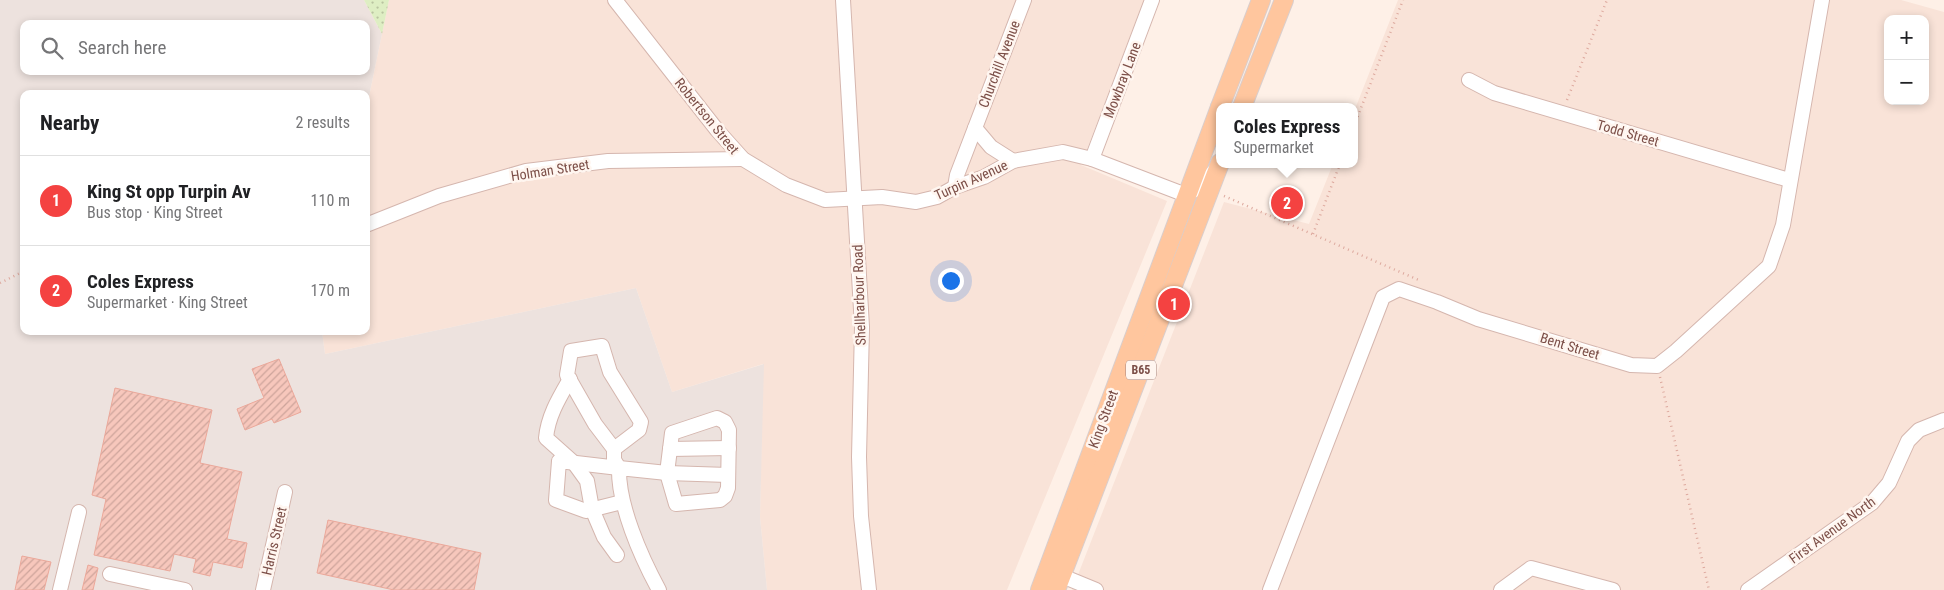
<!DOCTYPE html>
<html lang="en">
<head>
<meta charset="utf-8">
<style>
	body { margin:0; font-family:"Roboto Condensed",sans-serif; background:#f2f2f2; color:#202124 }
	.controls { position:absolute; right:15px; top:15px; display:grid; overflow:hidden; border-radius:10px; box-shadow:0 2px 8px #0003 }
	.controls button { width:45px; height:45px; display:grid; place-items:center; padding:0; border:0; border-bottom:1px solid #e0e0e0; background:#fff; color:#202124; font:25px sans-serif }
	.you { position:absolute; left:950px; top:280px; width:18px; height:18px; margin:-12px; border:4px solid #fff; border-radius:50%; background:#1a73e8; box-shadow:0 0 0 8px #1a73e833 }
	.badge { display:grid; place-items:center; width:32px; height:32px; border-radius:50%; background:#f44241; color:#fff; font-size:16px; font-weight:700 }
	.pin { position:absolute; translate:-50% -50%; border:2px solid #fff; box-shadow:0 1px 5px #0006 }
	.popup { position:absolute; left:1216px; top:103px; width:142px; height:65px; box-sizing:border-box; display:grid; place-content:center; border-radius:10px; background:#fff; filter:drop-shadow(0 1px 4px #0005); font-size:16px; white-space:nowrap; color:#757577 }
	.popup b { font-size:19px; color:#202124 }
	.popup::after { content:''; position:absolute; left:50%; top:100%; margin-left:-10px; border:10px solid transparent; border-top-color:#fff }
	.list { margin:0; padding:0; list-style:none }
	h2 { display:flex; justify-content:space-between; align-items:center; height:65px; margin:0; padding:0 20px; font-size:21px }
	h2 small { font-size:16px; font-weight:400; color:#757577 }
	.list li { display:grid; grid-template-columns:32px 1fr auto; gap:15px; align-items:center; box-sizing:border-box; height:90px; padding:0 20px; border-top:1px solid #e0e0e0 }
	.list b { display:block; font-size:19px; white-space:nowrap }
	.list p { margin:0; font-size:16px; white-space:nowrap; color:#757577 }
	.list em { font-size:16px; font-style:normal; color:#757577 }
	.icon { flex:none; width:28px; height:28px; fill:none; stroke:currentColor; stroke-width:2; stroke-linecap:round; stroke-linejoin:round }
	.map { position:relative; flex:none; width:1944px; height:590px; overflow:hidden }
	.search { position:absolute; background:#fff; box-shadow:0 2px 8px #0003; left:20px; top:20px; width:350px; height:55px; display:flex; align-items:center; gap:12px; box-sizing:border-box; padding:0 18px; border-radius:10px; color:#757577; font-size:19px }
	.panel { position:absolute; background:#fff; box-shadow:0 2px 8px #0003; left:20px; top:90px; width:350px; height:245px; border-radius:10px }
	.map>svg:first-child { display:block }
	.residential { fill:#f9e3d8; fill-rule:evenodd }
	.industrial { fill:#ede2de; fill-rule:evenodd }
	.grass { fill:url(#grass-dots) }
	.building { fill:url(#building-hatch); stroke:#eba89a }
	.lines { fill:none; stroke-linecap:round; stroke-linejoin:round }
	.minor-casing { stroke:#d5b6ae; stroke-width:16 }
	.major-casing { stroke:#dacecc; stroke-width:20 }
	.path { stroke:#dda99e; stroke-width:2.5; stroke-dasharray:1 4; stroke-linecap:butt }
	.minor { stroke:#fff; stroke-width:14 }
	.major { stroke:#ffc69e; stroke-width:18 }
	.labels { text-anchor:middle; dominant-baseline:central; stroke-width:5; stroke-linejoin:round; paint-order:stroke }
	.shield { fill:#fff6f0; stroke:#a3817a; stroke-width:1 }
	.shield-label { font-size:12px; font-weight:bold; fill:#7c4f48 }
	.street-label { font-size:14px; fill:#7c4f48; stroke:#fff6f0 }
</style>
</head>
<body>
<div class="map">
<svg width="1944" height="590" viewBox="0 0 1944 590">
	<defs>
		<pattern id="grass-dots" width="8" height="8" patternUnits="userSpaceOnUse" patternTransform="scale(1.25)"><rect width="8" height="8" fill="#deeec3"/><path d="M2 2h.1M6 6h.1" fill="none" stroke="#b9c3a0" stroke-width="1.8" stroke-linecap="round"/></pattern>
		<pattern id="building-hatch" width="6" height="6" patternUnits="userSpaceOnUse" patternTransform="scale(1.25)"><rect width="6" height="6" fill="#f7c7bc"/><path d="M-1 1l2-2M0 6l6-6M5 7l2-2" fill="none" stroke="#cda49b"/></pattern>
	</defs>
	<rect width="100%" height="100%" fill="#fef0e7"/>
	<g class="residential">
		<path d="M389 0H1144L1081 165 1167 201 1007 590H767L760 517 763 364 672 392 636 288 325 354 322 331H366V111Z"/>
		<path d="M1398 0H1901L1944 12V590H1072L1224 202 1309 224 1333 164H1354L1355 109ZM1888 19H1925V101H1888Z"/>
	</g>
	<path class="industrial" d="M0 0H364L382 34 366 111V94H24V331H322L325 354 636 288 672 392 764 364 760 517 767 590H0ZM24 24H366V71H24Z"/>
	<path class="grass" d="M364 0H389L382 34Z"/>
	<g class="building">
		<path d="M279 359 301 412 274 423 272 419 245 430 237 409 264 398 252 369Z"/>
		<path d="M115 388 212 410 200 463 242 472 227 539 247 543 242 568 213 562 210 576 193 572 196 559 174 554 170 571 94 555 106 499 92 495Z"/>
		<path d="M328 520 481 553 474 590H394L317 573Z"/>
		<path d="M22 556 51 562 44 590H15Z"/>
		<path d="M88 565 98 568 93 590H82Z"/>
	</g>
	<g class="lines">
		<g class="minor-casing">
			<g id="minor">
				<path d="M615 0 717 130 743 159 786 185 825 200 882 197 916 202 937 197 955 187 984 177 1013 161 1063 152 1092 159 1186 195 1202 186 1214 171"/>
				<path d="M843 0 862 327 859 457 861 516 869 590"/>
				<path d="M1469 80 1494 93 1789 180"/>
				<path d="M975 128 991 147 1013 161"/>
				<path d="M1092 159 1152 0"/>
				<path d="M955 187 957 175 1024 0"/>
				<path d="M366 225 439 196 526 171 608 161 743 159"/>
				<path d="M570 379C559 398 548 416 546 438L574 463 587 481 592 509 604 537 617 555"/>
				<path d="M717 418 725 422 729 430 728 488 725 496 720 500 676 504 667 473 672 433Z"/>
				<path d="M614 449 639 430 641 422 610 372 602 346 571 351 567 375 595 424 614 449V460L619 468"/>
				<path d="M670 449 729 448"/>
				<path d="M619 468 559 461 556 500 586 511 622 502"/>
				<path d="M110 574 185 590"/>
				<path d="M1062 576 1096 590"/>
				<path d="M60 590 79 512"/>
				<path d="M263 590 285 492"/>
				<path d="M659 590C641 557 618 505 619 468L667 473 728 475"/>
				<path d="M1270 590 1383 297 1399 289 1437 302 1478 319 1631 365 1657 366 1676 351 1769 266 1783 225 1822 0"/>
				<path d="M1501 590 1531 568 1613 590"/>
				<path d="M1748 590 1872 503 1889 483 1908 441 1919 430 1944 420"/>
			</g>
		</g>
		<g class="major-casing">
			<g id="major">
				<path d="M1220 107 1261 0"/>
				<path d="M1242 107 1284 0"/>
				<path d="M1040 590 1220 107"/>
				<path d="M1056 590 1220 163"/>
			</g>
		</g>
		<g class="path">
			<path d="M1567 100 1607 0"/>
			<path d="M1354 126 1403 0"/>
			<path d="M1224 196 1421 281"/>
			<path d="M1313 234 1340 164"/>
			<path d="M0 283 24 271"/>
			<path d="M1660 377 1709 590"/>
		</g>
		<use href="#minor" class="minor"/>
		<use href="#major" class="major"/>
	</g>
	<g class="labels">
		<rect class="shield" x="1126" y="360.5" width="30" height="19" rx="4"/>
		<g class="shield-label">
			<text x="1141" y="370">B65</text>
		</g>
		<g class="street-label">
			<text transform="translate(999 64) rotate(-69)">Churchill Avenue</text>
			<text transform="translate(1122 80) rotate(-69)">Mowbray Lane</text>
			<text transform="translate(707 116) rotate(51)">Robertson Street</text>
			<text transform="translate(1628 133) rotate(16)">Todd Street</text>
			<text transform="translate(550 170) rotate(-9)">Holman Street</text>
			<text transform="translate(971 180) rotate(-24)">Turpin Avenue</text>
			<text transform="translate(859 295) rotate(-92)">Shellharbour Road</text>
			<text transform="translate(1570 346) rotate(17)">Bent Street</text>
			<text transform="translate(1103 419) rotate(-70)">King Street</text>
			<text transform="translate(1832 530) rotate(-36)">First Avenue North</text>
			<text transform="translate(274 541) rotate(-77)">Harris Street</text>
		</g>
	</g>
</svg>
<div class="controls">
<button>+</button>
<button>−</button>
</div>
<div class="you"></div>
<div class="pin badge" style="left:1174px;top:304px">1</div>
<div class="pin badge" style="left:1287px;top:203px">2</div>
<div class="popup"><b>Coles Express</b>Supermarket</div>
<div class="search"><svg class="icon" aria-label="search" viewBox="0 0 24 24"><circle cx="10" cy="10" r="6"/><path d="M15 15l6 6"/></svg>Search here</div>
<section class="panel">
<h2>Nearby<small>2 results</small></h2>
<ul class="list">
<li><span class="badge">1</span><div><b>King St opp Turpin Av</b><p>Bus stop · King Street</p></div><em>110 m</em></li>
<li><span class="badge">2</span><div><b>Coles Express</b><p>Supermarket · King Street</p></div><em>170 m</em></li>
</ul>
</section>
</div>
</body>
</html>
